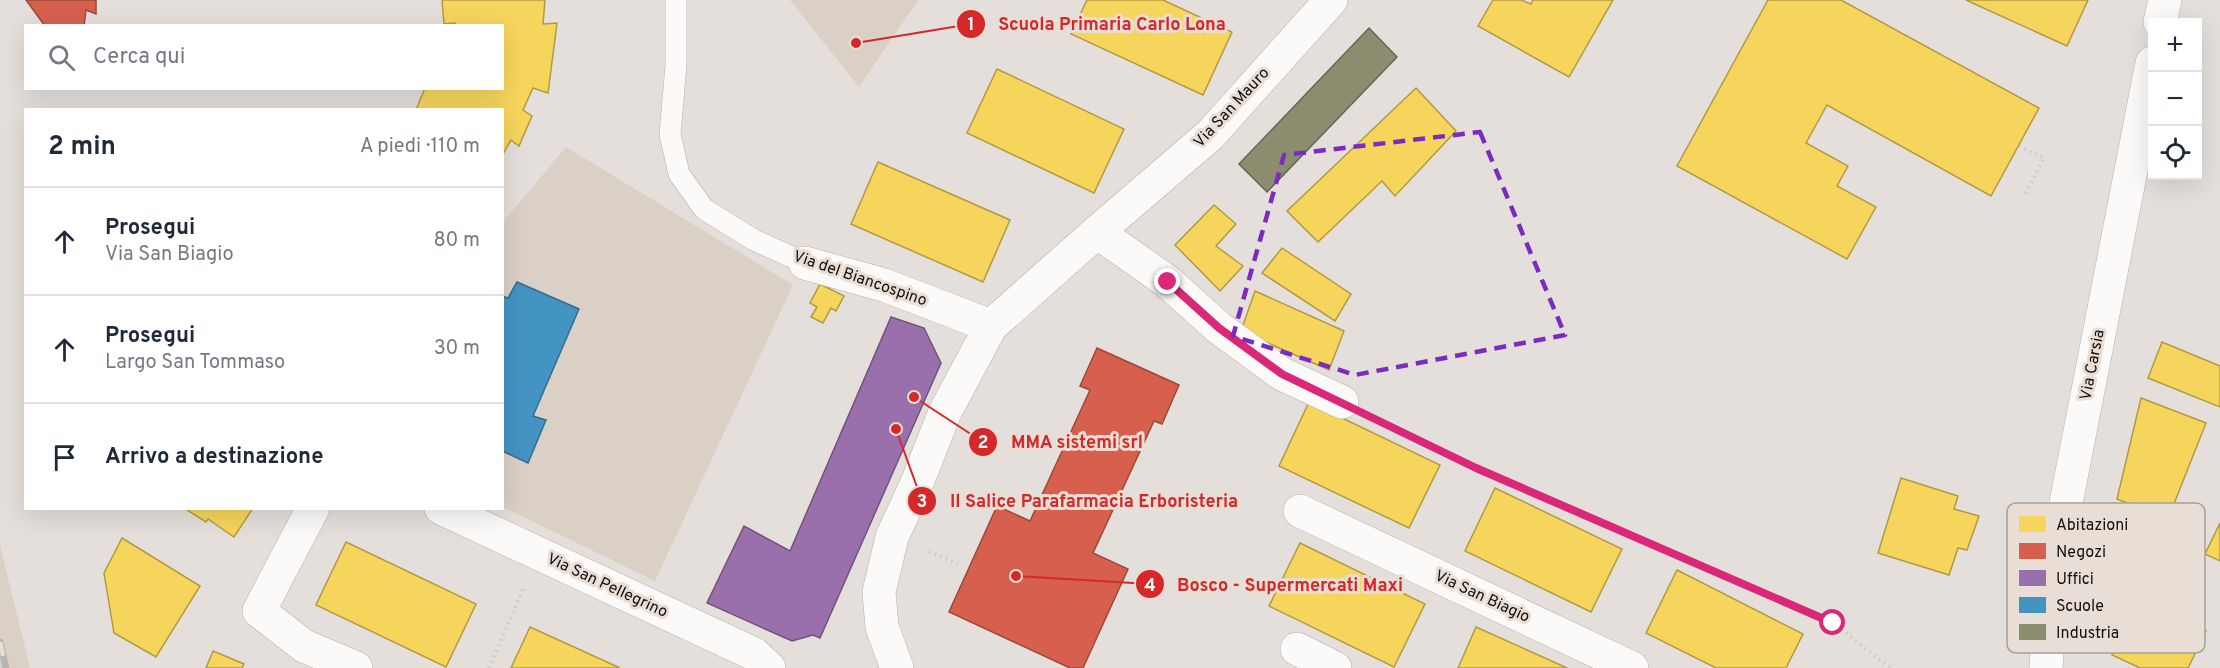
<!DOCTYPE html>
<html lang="it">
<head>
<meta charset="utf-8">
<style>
	body { margin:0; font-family:Overpass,sans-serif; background:#f6f6f7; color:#1f2937 }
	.controls { position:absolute; right:18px; top:18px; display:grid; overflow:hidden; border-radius:0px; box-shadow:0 6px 24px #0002 }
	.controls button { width:54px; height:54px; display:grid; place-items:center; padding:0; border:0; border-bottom:2px solid #e0e1e3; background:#fff; color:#1f2937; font:30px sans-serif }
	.stop { position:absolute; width:18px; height:18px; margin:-14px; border:4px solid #db2777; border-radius:50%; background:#fff }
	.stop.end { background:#db2777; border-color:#fff; box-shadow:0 2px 6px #0008 }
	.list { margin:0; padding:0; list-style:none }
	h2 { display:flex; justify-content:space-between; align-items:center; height:78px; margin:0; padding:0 24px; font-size:26px }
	h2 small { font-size:20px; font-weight:400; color:#747a83 }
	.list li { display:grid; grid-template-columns:39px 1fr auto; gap:18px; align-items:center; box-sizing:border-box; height:108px; padding:0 24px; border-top:2px solid #e0e1e3 }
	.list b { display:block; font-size:22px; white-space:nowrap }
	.list p { margin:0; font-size:20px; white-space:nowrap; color:#747a83 }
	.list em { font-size:20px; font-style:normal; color:#747a83 }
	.icon { flex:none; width:33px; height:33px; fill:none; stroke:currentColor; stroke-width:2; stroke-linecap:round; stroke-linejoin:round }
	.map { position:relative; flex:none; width:2220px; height:668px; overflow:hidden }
	.search { position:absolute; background:#fff; box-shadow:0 6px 24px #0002; left:24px; top:24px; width:480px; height:66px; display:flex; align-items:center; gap:15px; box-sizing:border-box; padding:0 21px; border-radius:0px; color:#747a83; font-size:22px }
	.panel { position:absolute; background:#fff; box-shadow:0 6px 24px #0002; left:24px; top:108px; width:480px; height:402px; border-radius:0px }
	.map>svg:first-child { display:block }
	.built { fill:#dbd0c6 }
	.homes { fill:#f6d55c; stroke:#b29a44; stroke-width:1.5 }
	.shops { fill:#d6604d; stroke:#9c483a; stroke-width:1.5 }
	.offices { fill:#9970ab; stroke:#71537c; stroke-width:1.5 }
	.schools { fill:#4393c3; stroke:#356c8c; stroke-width:1.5 }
	.industry { fill:#8c8c6e; stroke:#686751; stroke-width:1.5 }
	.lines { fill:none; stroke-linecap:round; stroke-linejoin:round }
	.lane-casing { stroke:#b5b1ad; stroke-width:22 }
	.street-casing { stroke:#b5b1ad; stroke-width:34 }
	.path { stroke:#cacac8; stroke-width:4; stroke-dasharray:1.5 4.5; stroke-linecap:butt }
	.lane { stroke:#fbfaf9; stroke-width:21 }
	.street { stroke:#fbfaf9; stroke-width:33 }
	.rail-casing { stroke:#b8b6b5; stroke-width:7 }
	.rail { stroke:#e8ded6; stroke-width:4.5; stroke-dasharray:14; stroke-linecap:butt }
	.route { stroke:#db2777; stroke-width:8 }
	.marked { fill:none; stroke:#7b2cbf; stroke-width:4.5; stroke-dasharray:12 8; stroke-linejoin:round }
	.labels { text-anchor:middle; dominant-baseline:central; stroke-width:6; stroke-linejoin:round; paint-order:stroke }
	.street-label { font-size:16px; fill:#13100d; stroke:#e8ded6 }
	.key { fill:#e8ded6; stroke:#a8a09a; stroke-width:1.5 }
	.key-label { font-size:16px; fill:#13100d }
	.leader { fill:none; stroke:#d62828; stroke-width:2 }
	.callout-dot { fill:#d62828; stroke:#e8ded6; stroke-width:2 }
	.mark-label { font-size:18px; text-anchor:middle; font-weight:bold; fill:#fff }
	.callout-label { font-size:18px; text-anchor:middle; font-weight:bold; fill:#d62828; stroke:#e8ded6; stroke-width:6; stroke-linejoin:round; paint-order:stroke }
</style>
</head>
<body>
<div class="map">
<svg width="2220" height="668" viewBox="0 0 2220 668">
	<rect width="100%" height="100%" fill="#e4dfda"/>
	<g class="built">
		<path d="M790 0H918L859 87Z"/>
		<path d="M566 147 793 285 655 581 503 507 502 223Z"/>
		<path d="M0 545 30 668H0Z"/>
	</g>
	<g class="homes">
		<path d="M442 0H545L543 24 557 23 548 93 533 88 523 110 532 116 519 146 511 140 502 156V110H416L425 88H502V26H455V23L444 24Z"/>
		<path d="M1087 0H1163L1232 32 1203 95 1071 34Z"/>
		<path d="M1493 0H1521L1531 4 1533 0H1613L1569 77 1478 26Z"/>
		<path d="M1768 0H1841L2039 108 1991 196 1827 105 1806 143 1848 166 1837 186 1876 207 1847 259 1677 166Z"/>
		<path d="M1966 0H2088L2067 46Z"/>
		<path d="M997 69 1124 129 1094 193 967 133Z"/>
		<path d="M1416 88 1456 131 1395 196 1382 181 1318 242 1287 211Z"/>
		<path d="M878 162 1010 220 983 282 851 224Z"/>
		<path d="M1214 205 1236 224 1216 246 1243 266 1220 291 1175 245Z"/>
		<path d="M1282 248 1351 294 1335 321 1262 273Z"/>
		<path d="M820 284 844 296 836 311 831 308 823 323 811 317 817 307 810 303Z"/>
		<path d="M1255 291 1344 331 1329 370 1241 331Z"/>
		<path d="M2162 342 2220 366V407L2148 378Z"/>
		<path d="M2141 398 2206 423 2168 519 2117 499Z"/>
		<path d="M1309 402 1440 465 1409 528 1279 466Z"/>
		<path d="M1901 478 1958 496 1954 509 1979 516 1967 550 1958 548 1949 575 1878 553Z"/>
		<path d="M1495 488 1622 549 1591 612 1465 551Z"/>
		<path d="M184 508H253L234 537 208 519 206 522Z"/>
		<path d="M2220 523V561L2205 554Z"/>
		<path d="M122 538 200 586 156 657 114 633 104 573Z"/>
		<path d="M346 542 476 604 446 667 316 605Z"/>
		<path d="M1300 543 1425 604 1394 667 1269 606Z"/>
		<path d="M1677 570 1803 634 1786 668H1716L1646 633Z"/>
		<path d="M2132 597 2206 631 2188 668H2140L2112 655 2127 621 2119 616Z"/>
		<path d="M530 627 620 668H511Z"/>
		<path d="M1476 627 1567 668H1458Z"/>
		<path d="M213 651 244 664 242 668H206Z"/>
	</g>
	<g class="shops">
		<path d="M26 0H96V14L86 10 84 26H45Z"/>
		<path d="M1097 348 1179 385 1162 424 1154 421 1093 553 1128 569 1083 668H1070L949 612 997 506 1030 521 1090 390 1080 386Z"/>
	</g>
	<path class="offices" d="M891 317 924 328 941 363 820 638 813 635 792 641 707 603 744 526 790 551Z"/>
	<path class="schools" d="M517 282 579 309 533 416 546 420 528 463 502 451V296L508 298Z"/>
	<path class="industry" d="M1369 28 1397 57 1267 192 1239 164Z"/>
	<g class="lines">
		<g class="lane-casing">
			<path id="lane" d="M676 0V65L670 134 679 174 704 209 754 240 805 263"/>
		</g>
		<g class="street-casing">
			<g id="street">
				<path d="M2160 22 2165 0"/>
				<path d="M1097 232 1210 135 1331 0"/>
				<path d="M805 263 884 285 991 326"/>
				<path d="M313 508 259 611 304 646 356 668"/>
				<path d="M441 508 754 654 769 668"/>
				<path d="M1300 511 1632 668"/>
				<path d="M1297 649 1335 668"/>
				<path d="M897 668 882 627 879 592 892 537 917 483 945 412 991 326 1097 232 1168 282 1219 328 1282 374 1342 402"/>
				<path d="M2046 668 2048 640 2066 503 2152 63"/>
			</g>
		</g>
		<g class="path">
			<path d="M2019 146 2044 158 2024 197"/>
			<path d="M1377 419 1476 468 1833 623 1890 668"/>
			<path d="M929 552 959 564"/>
			<path d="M489 668 523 589"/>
		</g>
		<use href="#lane" class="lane"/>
		<use href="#street" class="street"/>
		<g class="rail-casing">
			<path id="rail" d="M0 642 6 668"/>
		</g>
		<use href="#rail" class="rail"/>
	</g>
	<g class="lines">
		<path class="route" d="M1168 282 1219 328 1282 374 1476 468 1833 623"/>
	</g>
	<path class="marked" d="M1480 132 1565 335 1355 375 1233 336 1284 155Z"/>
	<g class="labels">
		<g class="street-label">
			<text transform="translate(1232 108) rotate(-47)">Via San Mauro</text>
			<text transform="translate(860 279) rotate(19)">Via del Biancospino</text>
			<text transform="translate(2093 365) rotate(-79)">Via Carsia</text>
			<text transform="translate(607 586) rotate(25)">Via San Pellegrino</text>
			<text transform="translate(1482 597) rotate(25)">Via San Biagio</text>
		</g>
	</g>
	<rect x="2007" y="503" width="198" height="150" rx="9" class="key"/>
	<rect x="2019" y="516" width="27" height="16" fill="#f6d55c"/>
	<rect x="2019" y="543" width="27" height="16" fill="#d6604d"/>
	<rect x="2019" y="570" width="27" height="16" fill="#9970ab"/>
	<rect x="2019" y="597" width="27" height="16" fill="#4393c3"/>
	<rect x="2019" y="624" width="27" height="16" fill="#8c8c6e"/>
	<g class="key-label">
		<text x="2056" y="530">Abitazioni</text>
		<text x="2056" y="557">Negozi</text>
		<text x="2056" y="584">Uffici</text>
		<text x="2056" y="611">Scuole</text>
		<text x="2056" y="638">Industria</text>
	</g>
	<path class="leader" d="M856 43L971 24M914 397L983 442M896 429L922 501M1016 576L1150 584"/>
	<g class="callout-dot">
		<circle cx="856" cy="43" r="6"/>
		<circle cx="914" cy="397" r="6"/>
		<circle cx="896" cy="429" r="6"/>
		<circle cx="1016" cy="576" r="6"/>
		<circle cx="971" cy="24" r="15"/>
		<circle cx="983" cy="442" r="15"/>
		<circle cx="922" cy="501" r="15"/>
		<circle cx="1150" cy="584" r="15"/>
	</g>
	<g class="mark-label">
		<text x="971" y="30">1</text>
		<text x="983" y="448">2</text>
		<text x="922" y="507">3</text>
		<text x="1150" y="591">4</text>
	</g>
	<g class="callout-label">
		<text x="1112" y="30">Scuola Primaria Carlo Lona</text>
		<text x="1077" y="448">MMA sistemi srl</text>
		<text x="1094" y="507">Il Salice Parafarmacia Erboristeria</text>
		<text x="1290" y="591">Bosco - Supermercati Maxi</text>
	</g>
</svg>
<div class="controls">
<button>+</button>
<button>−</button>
<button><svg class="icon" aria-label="locate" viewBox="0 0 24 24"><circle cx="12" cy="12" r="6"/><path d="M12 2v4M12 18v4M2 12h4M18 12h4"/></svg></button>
</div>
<div class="stop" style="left:1833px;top:623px"></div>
<div class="stop end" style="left:1168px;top:282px"></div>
<div class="search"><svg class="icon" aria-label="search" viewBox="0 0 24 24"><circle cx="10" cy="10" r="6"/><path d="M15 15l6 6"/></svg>Cerca qui</div>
<section class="panel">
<h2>2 min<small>A piedi · 110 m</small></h2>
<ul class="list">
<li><svg class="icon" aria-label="ahead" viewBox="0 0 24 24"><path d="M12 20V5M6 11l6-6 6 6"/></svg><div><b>Prosegui</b><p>Via San Biagio</p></div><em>80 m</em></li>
<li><svg class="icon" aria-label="ahead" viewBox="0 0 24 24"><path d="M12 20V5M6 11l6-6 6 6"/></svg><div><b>Prosegui</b><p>Largo San Tommaso</p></div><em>30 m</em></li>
<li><svg class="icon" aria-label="arrive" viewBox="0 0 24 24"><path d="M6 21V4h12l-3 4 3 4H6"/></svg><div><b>Arrivo a destinazione</b></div></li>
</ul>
</section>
</div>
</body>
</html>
